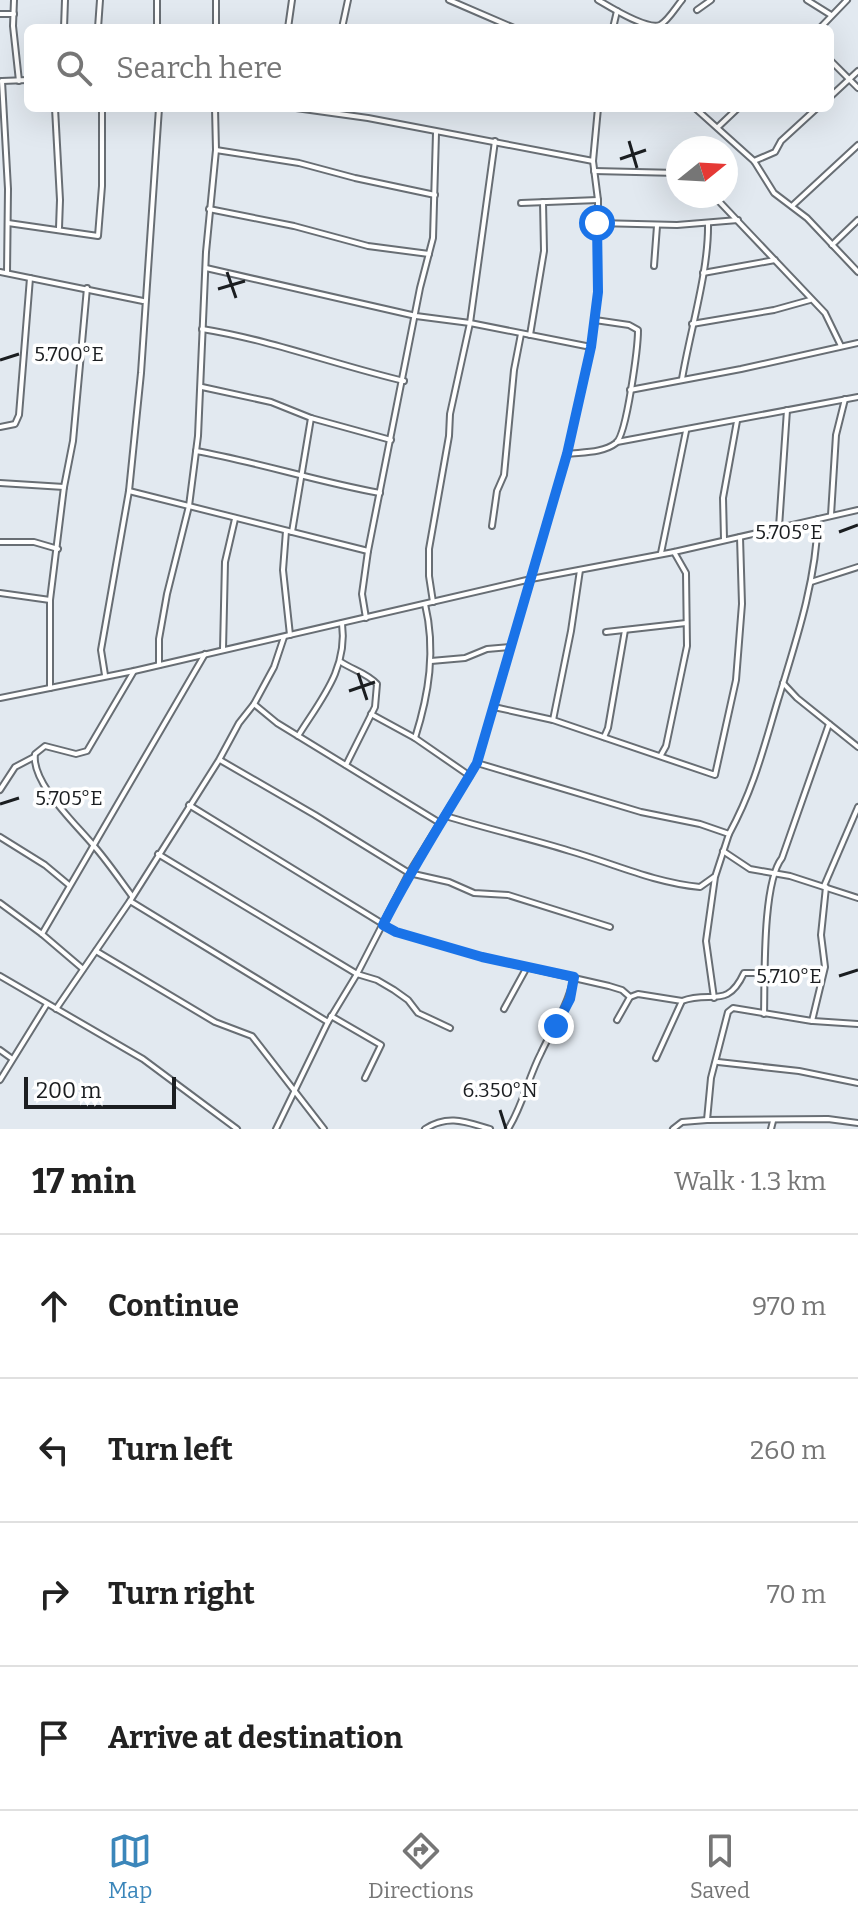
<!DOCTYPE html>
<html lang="en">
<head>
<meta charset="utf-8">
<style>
	body { margin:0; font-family:Bitter,serif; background:#f2f2f2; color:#222 }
	.compass { position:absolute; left:666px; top:136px; width:72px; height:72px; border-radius:50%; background:#fff; box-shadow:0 8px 32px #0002; rotate:72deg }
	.scale { position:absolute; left:24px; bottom:20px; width:152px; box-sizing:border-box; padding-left:8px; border:4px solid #1b1e21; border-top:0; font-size:22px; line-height:28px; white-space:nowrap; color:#1b1e21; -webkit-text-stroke:6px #fff; paint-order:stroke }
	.stop { position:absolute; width:24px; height:24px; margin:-18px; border:6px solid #1a73e8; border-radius:50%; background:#fff }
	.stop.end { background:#1a73e8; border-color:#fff; box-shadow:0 2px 8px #0008 }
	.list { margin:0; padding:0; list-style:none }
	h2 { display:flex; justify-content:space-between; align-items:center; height:104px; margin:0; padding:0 32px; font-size:34px }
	h2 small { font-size:26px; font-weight:400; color:#767676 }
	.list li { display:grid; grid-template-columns:52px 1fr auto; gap:24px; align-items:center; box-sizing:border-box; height:144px; padding:0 32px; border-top:2px solid #e0e0e0 }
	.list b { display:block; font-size:30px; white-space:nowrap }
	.list em { font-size:26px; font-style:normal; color:#767676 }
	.icon { flex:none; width:44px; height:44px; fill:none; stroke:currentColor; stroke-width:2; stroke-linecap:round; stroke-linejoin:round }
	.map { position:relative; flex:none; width:858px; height:1129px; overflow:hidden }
	.search { position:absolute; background:#fff; box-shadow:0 8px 32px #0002; left:24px; right:24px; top:24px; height:88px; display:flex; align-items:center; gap:20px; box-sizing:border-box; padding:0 28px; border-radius:12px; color:#767676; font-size:30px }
	.sheet { height:680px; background:#fff }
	nav { display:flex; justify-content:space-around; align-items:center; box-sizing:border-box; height:112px; border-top:2px solid #e0e0e0; background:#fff; font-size:22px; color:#767676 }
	nav a { display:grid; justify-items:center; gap:4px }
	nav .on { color:#3b86ba }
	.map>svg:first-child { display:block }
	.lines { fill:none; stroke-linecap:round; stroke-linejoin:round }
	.street-casing { stroke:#686e74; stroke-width:8 }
	.street { stroke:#fff; stroke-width:4 }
	.route { stroke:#1a73e8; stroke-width:10 }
	.ticks { fill:none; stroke:#1b1e21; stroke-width:3 }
	.ticks-label { font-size:20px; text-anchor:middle; fill:#1b1e21; stroke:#fff; stroke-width:7; stroke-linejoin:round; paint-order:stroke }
</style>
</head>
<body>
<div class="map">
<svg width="858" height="1129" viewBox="0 0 858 1129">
	<rect width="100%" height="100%" fill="#e2e9f0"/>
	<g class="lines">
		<g class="street-casing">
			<g id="street">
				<path d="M14 0 13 26 19 81"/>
				<path d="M449 0 514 28"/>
				<path d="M598 0C610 7 646 30 660 25 668 21 676 7 682 0"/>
				<path d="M807 0 831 15"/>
				<path d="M697 10 711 0"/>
				<path d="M0 14H14"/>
				<path d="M64 28 65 0"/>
				<path d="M98 28 100 0"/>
				<path d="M157 28V0"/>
				<path d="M216 28V0"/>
				<path d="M288 28 292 0"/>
				<path d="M342 28 348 0"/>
				<path d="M613 28 617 11"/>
				<path d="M820 28 847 0"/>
				<path d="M830 60 858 88"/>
				<path d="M2 81 8 189 7 273"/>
				<path d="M2 81 28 80"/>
				<path d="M830 97 858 71"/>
				<path d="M55 108 60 200 59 228"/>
				<path d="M296 108 368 118 593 161"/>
				<path d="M695 108 754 161 774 193 807 218 858 272"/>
				<path d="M718 127 738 108"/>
				<path d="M216 150 299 163 355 178 435 195"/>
				<path d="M754 161 775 152 781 141 817 108"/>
				<path d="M594 171 678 173"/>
				<path d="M714 196 825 313 841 346"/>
				<path d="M521 203 598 200"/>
				<path d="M792 206 858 145"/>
				<path d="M209 209 294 226 368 246 429 254"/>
				<path d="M8 223 98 236 102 186V108"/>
				<path d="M597 223 677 225 738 220"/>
				<path d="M832 245 858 220"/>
				<path d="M654 266 657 226"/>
				<path d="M206 268 416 316 470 323 591 347"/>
				<path d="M0 272 143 301"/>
				<path d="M703 273 775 260"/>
				<path d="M692 324 774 310 810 300"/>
				<path d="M202 329C271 340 336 365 404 381"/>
				<path d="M530 335 544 251 543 202"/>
				<path d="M682 379C690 331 709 271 708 223"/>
				<path d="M202 387 271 402 311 418 391 440"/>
				<path d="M630 390 741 369 858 343"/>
				<path d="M0 427 15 424 19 415 30 278"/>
				<path d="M617 442 858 397"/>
				<path d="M196 451C258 462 318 482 380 493"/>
				<path d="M567 454C583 452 603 453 616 443 627 434 638 346 638 330L629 325 595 320"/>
				<path d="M0 483 64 487"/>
				<path d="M129 491 368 551 420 288 433 238 436 133"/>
				<path d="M831 515 836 435 845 399"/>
				<path d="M492 526 497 491 504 475 514 370 521 334"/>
				<path d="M779 527 787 410"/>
				<path d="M286 531 283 570 290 635"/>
				<path d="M292 532 311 418"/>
				<path d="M724 539 723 498 737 421"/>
				<path d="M0 542H34L58 549"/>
				<path d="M661 553 686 431"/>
				<path d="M811 582 858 567"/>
				<path d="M0 593 50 600"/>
				<path d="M433 602 429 576V549L449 436 450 414 470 323 495 141"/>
				<path d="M366 618 362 594 368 551"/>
				<path d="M606 632 686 623"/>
				<path d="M223 649 225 562 235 519"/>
				<path d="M431 661 465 658 487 649 511 647"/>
				<path d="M341 662C353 670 367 673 377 684L375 707 346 765"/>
				<path d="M159 665V639L167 594 189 506 198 436 206 252 216 150 215 108"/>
				<path d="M105 675 101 650 129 491 141 373 159 108"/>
				<path d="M783 683 797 698 858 747"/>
				<path d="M50 688V600L64 487 73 441 87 288"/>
				<path d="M0 698 134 671 531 579 674 552 858 510"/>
				<path d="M254 704 277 723 440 823"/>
				<path d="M494 707 553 720 715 775 736 680 742 604 740 537"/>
				<path d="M371 714 415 738 470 776"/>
				<path d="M553 720 571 631 580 570"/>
				<path d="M298 736C321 699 348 669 342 623"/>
				<path d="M604 737 608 728 625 630"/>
				<path d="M415 738C429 694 436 650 425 604"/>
				<path d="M661 755 666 746 687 646 686 573 674 552"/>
				<path d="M220 760 315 815 409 873 449 882 474 893 508 895 610 927"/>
				<path d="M477 763 641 812 700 824 729 834 715 877 706 941 714 998"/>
				<path d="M0 790 15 767 34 757"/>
				<path d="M189 805 396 932 482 957 609 986 622 990 630 997"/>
				<path d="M446 816C487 829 529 838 570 851 615 864 652 882 700 887L714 877"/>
				<path d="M729 834C754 788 763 750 778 700 796 641 816 582 818 519"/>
				<path d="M0 837 45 865 69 885"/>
				<path d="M723 851 750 869 790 876 858 898"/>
				<path d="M158 854 357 974 377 980 394 990 408 1000 418 1013 450 1028"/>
				<path d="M824 886 858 807"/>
				<path d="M132 896C120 880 108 862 94 846 76 824 31 783 35 754L45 746 76 754 87 751 134 671"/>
				<path d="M130 901 328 1022"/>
				<path d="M0 903 42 934 83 969"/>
				<path d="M42 934 205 654"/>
				<path d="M96 951 215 1022 252 1036 324 1129"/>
				<path d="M0 976 143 1059 237 1129"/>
				<path d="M56 1009 130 901 219 760 239 723 254 704 274 667 284 637"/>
				<path d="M504 1009 527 967"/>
				<path d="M764 1014C765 980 762 883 782 858L829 724"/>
				<path d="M331 1016 381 1045 365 1078"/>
				<path d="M617 1020 630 997 638 994 682 1001"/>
				<path d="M813 1021 858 1024"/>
				<path d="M0 1050 11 1058"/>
				<path d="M656 1058 682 1001C711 990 727 1010 744 973H765"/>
				<path d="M718 1062 799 1071 858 1083"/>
				<path d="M0 1080 47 1004"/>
				<path d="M707 1120 711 1078 728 1012 733 1008 812 1021 825 967 821 935 826 887"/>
				<path d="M276 1129 328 1022 357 974 409 873 477 763 567 454 591 347 598 292V200L593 161 598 108"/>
				<path d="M425 1129C448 1114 466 1122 490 1129"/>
				<path d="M508 1129C523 1105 528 1078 541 1053 553 1027 568 1006 574 977"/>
				<path d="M673 1129 682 1122 707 1120 828 1119 858 1123"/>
				<path d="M771 1129 773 1121"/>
			</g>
		</g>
		<use href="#street" class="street"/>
	</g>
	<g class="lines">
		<path class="route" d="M556 1026 570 999 574 977 482 957 396 932 383 925C411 869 445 817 477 763L567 454 591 347 598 292 597 223"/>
	</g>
	<path class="ticks" d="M629 141 637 168M620 159 646 150M227 272 236 298M218 289 245 281M0 360 19 354M839 532 858 525M358 673 367 700M349 691 375 682M0 804 19 798M839 976 858 970M500 1110 506 1129"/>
	<g class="ticks-label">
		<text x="69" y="361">5.700°E</text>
		<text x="789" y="539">5.705°E</text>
		<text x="69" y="805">5.705°E</text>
		<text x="789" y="983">5.710°E</text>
		<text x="500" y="1097">6.350°N</text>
	</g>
</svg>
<svg class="compass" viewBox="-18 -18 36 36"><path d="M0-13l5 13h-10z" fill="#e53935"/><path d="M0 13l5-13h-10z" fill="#767676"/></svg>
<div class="scale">200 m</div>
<div class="stop" style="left:597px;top:223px"></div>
<div class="stop end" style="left:556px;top:1026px"></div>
<div class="search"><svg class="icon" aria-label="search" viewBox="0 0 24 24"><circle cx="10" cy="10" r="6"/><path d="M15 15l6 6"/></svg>Search here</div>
</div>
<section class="sheet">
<h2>17 min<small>Walk · 1.3 km</small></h2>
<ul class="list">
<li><svg class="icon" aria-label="ahead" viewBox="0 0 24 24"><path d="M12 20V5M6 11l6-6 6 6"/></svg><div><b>Continue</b></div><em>970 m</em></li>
<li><svg class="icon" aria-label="left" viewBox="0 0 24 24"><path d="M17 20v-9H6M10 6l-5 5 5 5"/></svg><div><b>Turn left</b></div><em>260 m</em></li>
<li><svg class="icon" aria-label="right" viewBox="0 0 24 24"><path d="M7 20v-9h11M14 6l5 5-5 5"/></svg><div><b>Turn right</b></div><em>70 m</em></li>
<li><svg class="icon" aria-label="arrive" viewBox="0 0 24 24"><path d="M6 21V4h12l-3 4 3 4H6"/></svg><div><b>Arrive at destination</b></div></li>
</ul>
</section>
<nav>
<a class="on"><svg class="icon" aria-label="map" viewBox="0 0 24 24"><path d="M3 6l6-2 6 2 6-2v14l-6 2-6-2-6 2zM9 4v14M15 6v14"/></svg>Map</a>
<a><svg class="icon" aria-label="directions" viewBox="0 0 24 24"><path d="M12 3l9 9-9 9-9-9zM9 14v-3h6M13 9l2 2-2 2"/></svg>Directions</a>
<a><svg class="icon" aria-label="saved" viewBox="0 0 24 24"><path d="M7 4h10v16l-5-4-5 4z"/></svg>Saved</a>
</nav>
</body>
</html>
